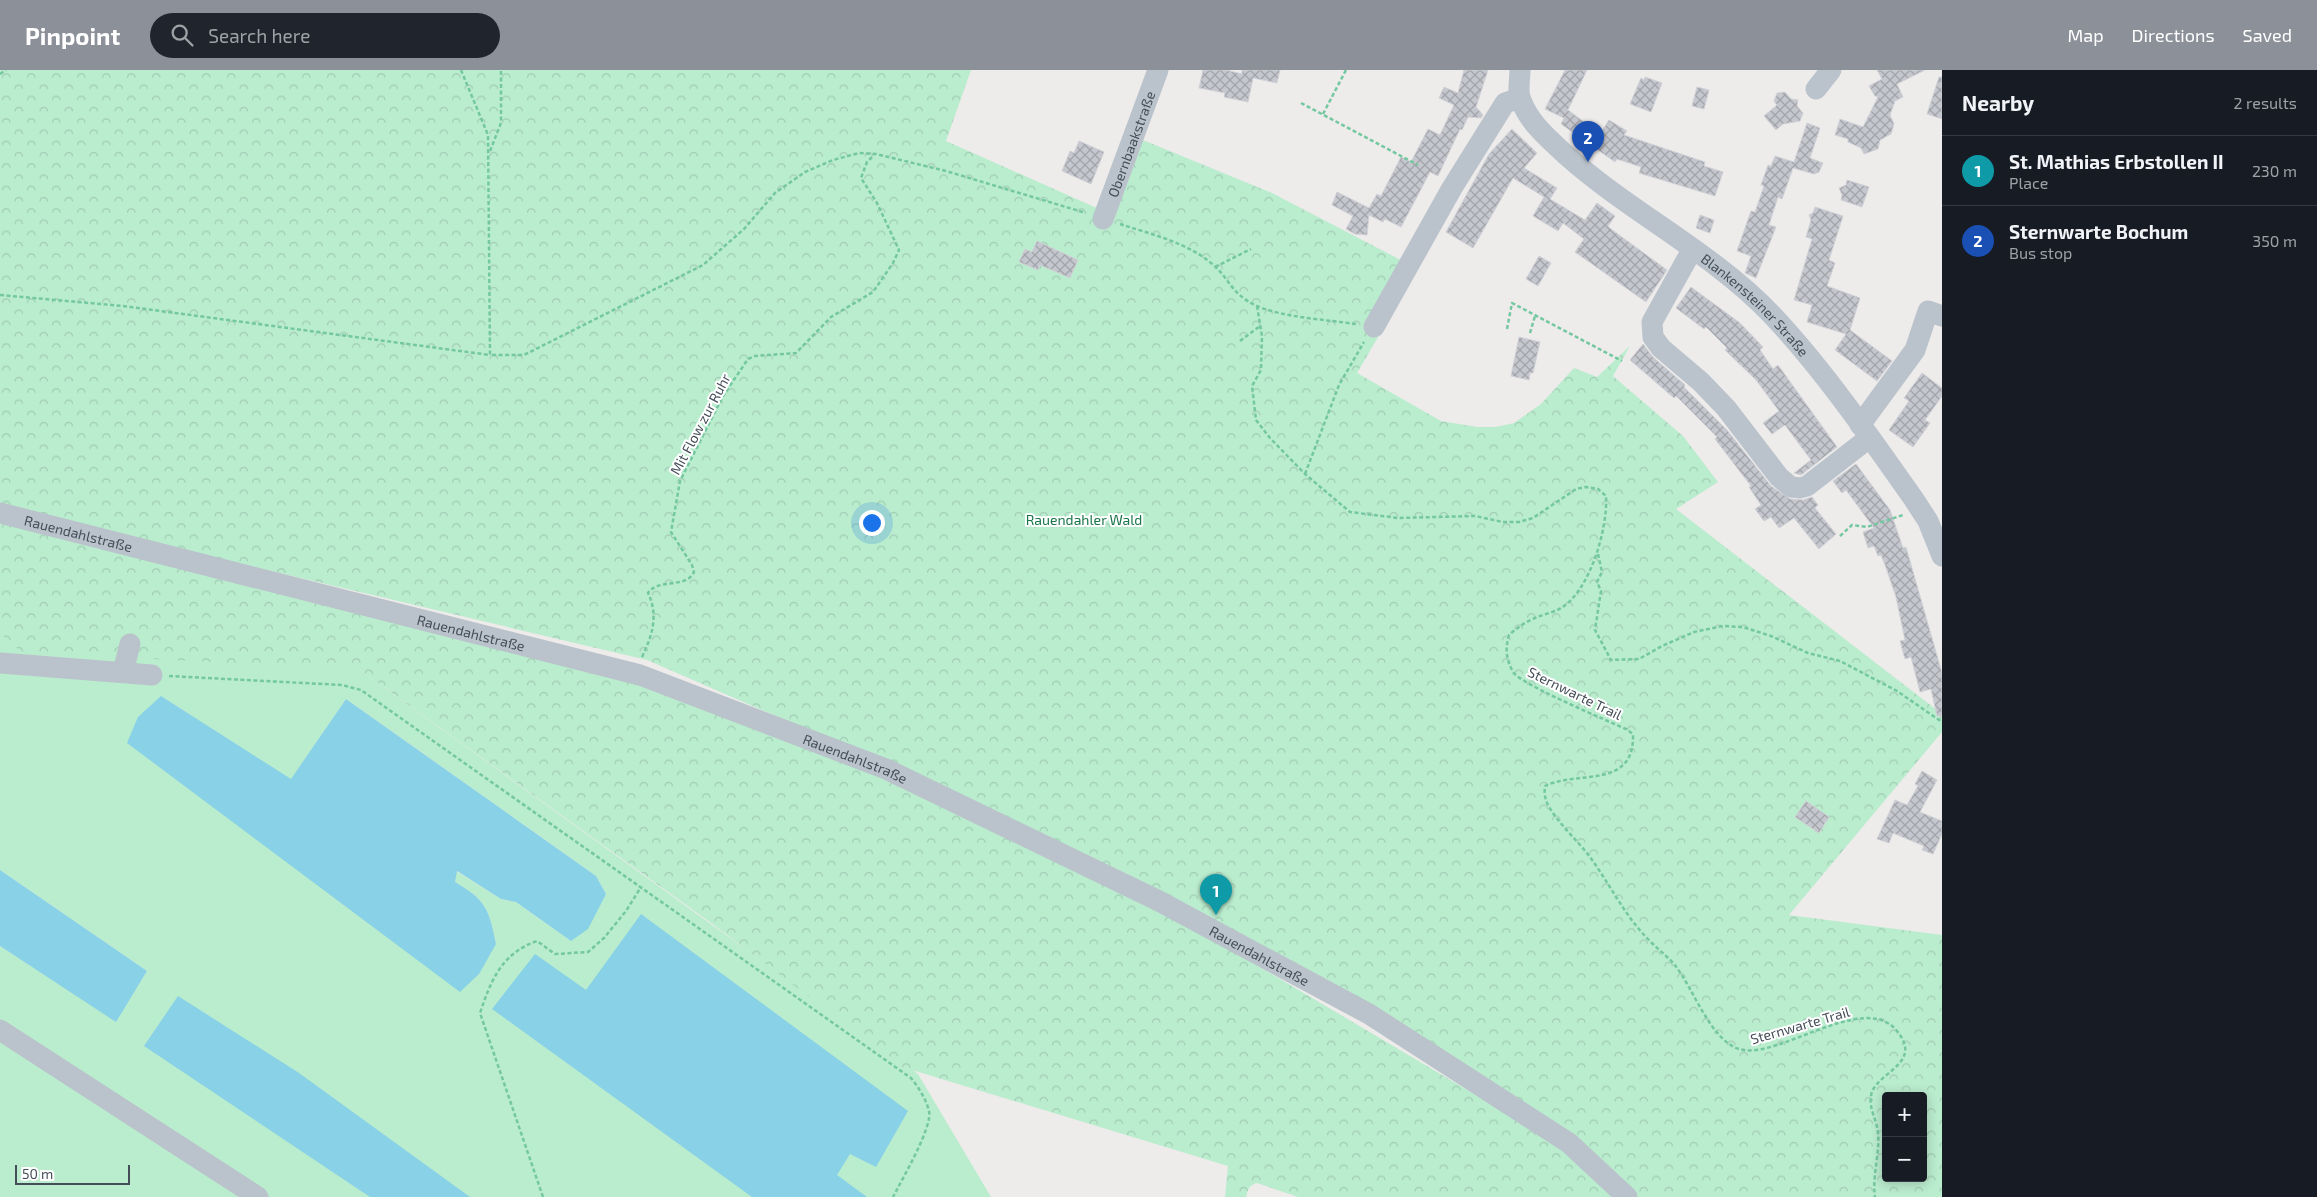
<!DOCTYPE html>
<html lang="en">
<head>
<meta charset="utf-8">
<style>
	body { margin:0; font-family:"Exo 2",sans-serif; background:#20242c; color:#f1f3f6 }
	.controls { position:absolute; right:15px; bottom:15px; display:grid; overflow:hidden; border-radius:5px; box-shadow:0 2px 12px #0003 }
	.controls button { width:45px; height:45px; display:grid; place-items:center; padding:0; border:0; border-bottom:1px solid #363941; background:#171b24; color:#f1f3f6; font:25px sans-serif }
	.scale { position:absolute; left:15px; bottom:12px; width:115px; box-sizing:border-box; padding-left:5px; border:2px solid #454e58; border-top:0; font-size:14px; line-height:18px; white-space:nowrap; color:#454e58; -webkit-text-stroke:4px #fff; paint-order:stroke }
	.you { position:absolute; left:871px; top:452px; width:18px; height:18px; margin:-12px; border:4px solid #fff; border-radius:50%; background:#1a73e8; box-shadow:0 0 0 8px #1a73e833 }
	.badge { display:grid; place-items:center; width:32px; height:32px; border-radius:50%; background:#8c9099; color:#fff; font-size:16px; font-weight:700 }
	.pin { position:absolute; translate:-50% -41px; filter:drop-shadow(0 1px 2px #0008) }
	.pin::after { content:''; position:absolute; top:26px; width:18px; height:15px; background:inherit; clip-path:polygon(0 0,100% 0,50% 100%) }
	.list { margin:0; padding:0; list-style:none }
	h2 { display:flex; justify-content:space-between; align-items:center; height:65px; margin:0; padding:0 20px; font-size:21px }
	h2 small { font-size:16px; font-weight:400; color:#9ea1a6 }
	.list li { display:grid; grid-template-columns:32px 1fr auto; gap:15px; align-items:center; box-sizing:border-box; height:70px; padding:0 20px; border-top:1px solid #363941 }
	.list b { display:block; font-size:19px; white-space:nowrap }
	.list p { margin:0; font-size:16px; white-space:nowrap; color:#9ea1a6 }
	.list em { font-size:16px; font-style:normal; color:#9ea1a6 }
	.icon { flex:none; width:28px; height:28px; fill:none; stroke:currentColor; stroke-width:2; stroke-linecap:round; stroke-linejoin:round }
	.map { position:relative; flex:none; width:1942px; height:1127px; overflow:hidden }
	header { display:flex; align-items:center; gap:30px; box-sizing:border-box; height:70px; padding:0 25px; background:#8c9099; color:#fff }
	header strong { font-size:24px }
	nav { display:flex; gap:28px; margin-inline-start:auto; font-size:18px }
	.search { width:350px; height:45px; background:#20242c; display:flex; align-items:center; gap:12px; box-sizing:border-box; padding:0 18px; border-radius:28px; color:#9ea1a6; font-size:19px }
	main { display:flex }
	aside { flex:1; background:#171b24 }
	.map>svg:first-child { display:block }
	.grass { fill:#baecce; fill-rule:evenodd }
	.forest { fill:url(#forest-crowns); fill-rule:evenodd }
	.water { fill:#88d1e7 }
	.building { fill:url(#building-cross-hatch); stroke:#d0d2d7 }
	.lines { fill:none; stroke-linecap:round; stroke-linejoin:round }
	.path { stroke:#74c8a0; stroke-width:2.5; stroke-dasharray:4 2.5; stroke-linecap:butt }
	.minor { stroke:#bac3cb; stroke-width:21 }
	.labels { text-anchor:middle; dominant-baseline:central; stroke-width:4; stroke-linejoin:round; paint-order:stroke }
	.street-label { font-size:14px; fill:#454e58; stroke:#fff }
	.park-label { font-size:14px; fill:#197549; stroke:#fff }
</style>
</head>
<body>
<header>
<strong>Pinpoint</strong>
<div class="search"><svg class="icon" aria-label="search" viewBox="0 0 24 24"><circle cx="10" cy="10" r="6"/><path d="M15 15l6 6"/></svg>Search here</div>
<nav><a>Map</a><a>Directions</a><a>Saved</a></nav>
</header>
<main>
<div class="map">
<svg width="1942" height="1127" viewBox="0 0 1942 1127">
	<defs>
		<pattern id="forest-crowns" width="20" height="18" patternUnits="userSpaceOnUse" patternTransform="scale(1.25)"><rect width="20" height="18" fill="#baecce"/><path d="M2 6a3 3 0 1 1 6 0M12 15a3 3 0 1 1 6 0" fill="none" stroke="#a1ccb3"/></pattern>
		<pattern id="building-cross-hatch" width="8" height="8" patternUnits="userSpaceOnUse" patternTransform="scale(1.25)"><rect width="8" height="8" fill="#c5c7ce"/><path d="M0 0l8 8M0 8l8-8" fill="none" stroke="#a2a4aa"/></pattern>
	</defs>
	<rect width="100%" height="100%" fill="#eeebeb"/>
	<path class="grass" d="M0 562 360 600 918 1004 991 1127H0V876L116 951 147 901 0 800ZM161 626 291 710 346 629 596 806 606 824 571 871 516 832 501 829 456 801 455 812C486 830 489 839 496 874Z"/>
	<g class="forest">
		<path d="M0 0H971L946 71 1108 143 1138 68 1272 123 1418 199 1357 303 1441 351 1477 357H1496L1514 353 1541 334 1574 298 1597 307 1630 276 1613 306 1683 366 1718 412 1676 439 1942 644V662L1789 845 1942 865V1127H1635L1375 942 886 694 647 590 0 437ZM1886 1026H1923V1108H1886Z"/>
		<path d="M0 448 640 611 888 706 1157 836 1567 1079 1619 1127H1298L1257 1113C1249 1115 1248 1119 1246 1127H1225L1228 1096 902 997 711 853 360 600 21 582 0 563Z"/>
	</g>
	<g class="water">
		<path d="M161 626 291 709 346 629 596 806 606 824 588 859 571 871 516 832 501 829 457 801 455 812C486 830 489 839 496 874L479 904 460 922 127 673 138 647Z"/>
		<path d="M0 800 147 901 116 952 0 876Z"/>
		<path d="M641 844 908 1041 876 1097 850 1084 837 1105 867 1127H752L492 939 535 884 586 920Z"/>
		<path d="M178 926 299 1003 470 1127H370L144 976Z"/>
	</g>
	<g class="building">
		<path d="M1203 0H1226L1242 4V0H1280L1277 13 1253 8 1248 32 1224 27 1225 23 1199 18Z"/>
		<path d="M1464 0H1488L1476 37 1483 45 1481 48 1468 47 1462 60 1460 59 1438 106 1430 102 1401 157 1385 149 1383 152 1369 145 1367 165 1355 164 1346 159 1353 146 1332 135 1337 122 1369 138 1377 124 1381 126 1401 87 1411 92 1428 59 1440 65 1454 35 1439 28 1444 17 1458 23Z"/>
		<path d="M1565 0H1587L1568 40 1600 64 1609 50 1627 61 1624 65 1705 92 1704 96 1723 102 1715 126 1639 103 1641 97 1617 89 1615 92 1561 54 1564 48 1545 39Z"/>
		<path d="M1877 0H1925L1897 14 1903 27 1895 31 1890 45 1894 54 1891 64 1880 70 1878 79 1864 84 1861 78 1848 72V69L1835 65 1840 49 1863 57 1878 27 1875 26 1869 16 1882 9Z"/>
		<path d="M1645 7 1662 13 1651 42 1630 34 1641 8 1644 10Z"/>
		<path d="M1939 7H1942V49L1927 44Z"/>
		<path d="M1697 17 1709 20 1704 39 1692 36Z"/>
		<path d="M1785 22 1791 29 1798 30 1797 36 1803 43 1800 51 1783 54 1776 60 1764 46 1777 35 1774 31 1777 23Z"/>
		<path d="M1807 53 1820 58 1810 88 1823 93 1819 102 1814 104 1793 98 1782 129 1778 127 1769 155 1776 157 1756 208 1745 203 1751 186 1737 181 1751 141 1755 142 1764 116 1761 115 1768 95 1771 96 1775 86 1794 92Z"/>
		<path d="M1512 59 1537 83 1524 98 1557 118 1550 129 1585 150 1597 133 1615 146 1608 156 1611 159 1667 200 1646 232 1575 182 1584 169 1563 153 1558 161 1533 146 1544 127 1513 108 1473 178 1446 162 1489 84Z"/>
		<path d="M1079 71 1104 82 1091 114 1062 101 1070 81 1074 83Z"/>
		<path d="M1847 110 1869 117 1862 137 1841 130 1842 125 1839 118 1846 115Z"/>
		<path d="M1815 137 1843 146 1829 190 1835 193 1827 216 1860 228 1850 260 1892 291 1877 311 1835 280 1846 264 1807 252 1812 235 1794 230 1812 169 1806 167 1811 150 1809 145 1813 143Z"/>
		<path d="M1700 145 1714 150 1710 163 1696 158Z"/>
		<path d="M1037 171 1078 190 1070 208 1040 195 1038 200 1019 192 1025 179 1032 182Z"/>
		<path d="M1539 186 1551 193 1538 216 1526 209Z"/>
		<path d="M1691 217 1740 253 1763 277 1760 280 1773 299 1778 295 1837 377 1801 405 1794 403 1811 390 1785 355 1772 364 1763 353 1779 341 1756 310 1725 280 1727 278 1706 257 1704 259 1676 238Z"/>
		<path d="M1519 267 1540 272 1533 303H1530L1529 310 1511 306Z"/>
		<path d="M1643 274 1653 287 1685 315 1684 317 1727 360 1771 416 1790 429 1803 430 1812 427 1818 435 1815 438 1836 464 1819 479 1794 448 1779 458 1771 447 1764 451 1755 439 1761 435 1749 417 1751 416 1715 369 1717 367 1676 326 1674 328 1630 290Z"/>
		<path d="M1922 303 1942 318V326L1925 350 1930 353 1913 377 1889 360 1909 331 1904 328Z"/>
		<path d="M1856 394 1890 440 1903 478 1906 477 1942 603V646H1937L1931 619 1920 622 1911 587 1905 589 1900 571 1905 570 1896 527 1885 495 1881 485 1878 486 1874 476 1868 478 1863 462 1874 458 1846 420 1842 423 1833 411Z"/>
		<path d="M1922 701 1937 710 1920 742 1942 751V764L1933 784 1922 780 1924 776 1893 763 1889 773 1877 769 1895 730 1907 735 1918 716 1915 714Z"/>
		<path d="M1806 731 1829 747 1819 763 1795 747Z"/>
	</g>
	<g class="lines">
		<g class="path">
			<path d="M461 0 488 65 490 285H524L703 195 744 159 775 123 805 102 833 90 859 83 876 84 946 101 1086 143"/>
			<path d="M0 4 6 0"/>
			<path d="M1301 33 1418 95"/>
			<path d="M1323 44 1346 0"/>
			<path d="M490 81 501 53V0"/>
			<path d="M1120 154C1150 164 1186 172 1211 193 1229 207 1230 223 1255 235 1279 247 1328 250 1356 254"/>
			<path d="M1215 197 1251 179"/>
			<path d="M0 225 123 236 490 285"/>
			<path d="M1257 236 1262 266 1261 300 1252 316 1256 350 1270 368 1305 404 1350 442 1398 448 1475 446 1503 452H1519L1533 448 1576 419 1586 417 1598 419 1606 426C1608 458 1590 521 1561 538 1553 543 1543 544 1535 548 1525 552 1517 558 1509 565 1505 579 1506 589 1513 602 1520 614 1608 651 1626 659L1633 664C1635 720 1577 700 1545 716 1544 723 1545 730 1549 737 1560 755 1577 770 1590 787 1609 813 1624 844 1646 867 1655 877 1665 884 1674 894 1693 917 1710 970 1739 979 1778 991 1864 920 1897 961 1923 993 1880 1001 1872 1022 1867 1037 1877 1049 1878 1063 1880 1084 1872 1105 1875 1127"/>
			<path d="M1507 259 1512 233 1622 291"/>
			<path d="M1530 263 1535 246"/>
			<path d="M1240 271 1260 256"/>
			<path d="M1305 404 1339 315 1364 272"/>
			<path d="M1840 466 1852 455 1867 457 1903 445"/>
			<path d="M1598 484 1602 502 1597 512 1601 521 1595 560 1611 590 1639 589 1662 576 1694 562 1723 556 1743 557 1771 566 1808 583 1840 591 1897 621 1942 652"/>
			<path d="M642 587C652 566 659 546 648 523 658 508 686 519 694 502L692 495 671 462 680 411 723 326 748 289 755 286 796 283 831 247 873 222 893 193 899 180 877 133 861 108 867 92 874 85"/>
			<path d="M169 606 342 615 361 620 911 1008C919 1018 926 1029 929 1041 933 1057 901 1111 893 1127"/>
			<path d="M543 1127 480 943C491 910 502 883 537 871L555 884 588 882 604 868 626 841 641 817"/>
		</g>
		<g class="minor">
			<path id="s1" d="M1520 0C1520 9 1517 22 1521 30 1529 53 1549 69 1566 85 1631 143 1712 182 1772 245 1823 299 1870 367 1913 428L1928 451 1942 486"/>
			<path d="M1816 19 1831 0"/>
			<path id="s2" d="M1103 149 1158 0"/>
			<path d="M1692 180 1652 252 1653 267 1661 278 1701 312 1726 338 1779 407 1791 417 1800 418 1807 416 1869 368"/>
			<path d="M1374 257 1452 118 1505 33 1520 28"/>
			<path d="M1860 355 1915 280 1928 241 1942 246"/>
			<path id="s3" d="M0 443 640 605 886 699 1159 831 1369 944 1569 1073 1627 1127"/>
			<path d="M0 593 152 605"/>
			<path d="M123 602 130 574"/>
			<path d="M0 960 258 1127"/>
		</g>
	</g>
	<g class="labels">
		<g class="street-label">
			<text stroke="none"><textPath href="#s2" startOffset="80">Obernbaakstraße</textPath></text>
			<text stroke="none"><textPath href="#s1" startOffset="344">Blankensteiner Straße</textPath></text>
			<text transform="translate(700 354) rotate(-62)">Mit Flow zur Ruhr</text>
			<text stroke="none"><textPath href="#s3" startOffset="81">Rauendahlstraße</textPath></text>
			<text stroke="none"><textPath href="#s3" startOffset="486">Rauendahlstraße</textPath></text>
			<text transform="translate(1575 623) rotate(26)">Sternwarte Trail</text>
			<text stroke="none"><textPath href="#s3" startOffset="891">Rauendahlstraße</textPath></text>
			<text stroke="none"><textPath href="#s3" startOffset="1341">Rauendahlstraße</textPath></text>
			<text transform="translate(1800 955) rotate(-16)">Sternwarte Trail</text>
		</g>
		<g class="park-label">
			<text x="1084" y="449">Rauendahler Wald</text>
		</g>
	</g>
</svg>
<div class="controls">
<button>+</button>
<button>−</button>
</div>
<div class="scale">50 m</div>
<div class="you"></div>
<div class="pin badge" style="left:1216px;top:845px;background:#0f9aa8">1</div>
<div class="pin badge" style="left:1588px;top:92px;background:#1a4fb4">2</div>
</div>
<aside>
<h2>Nearby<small>2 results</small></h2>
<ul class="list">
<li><span class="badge" style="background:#0f9aa8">1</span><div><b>St. Mathias Erbstollen II</b><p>Place</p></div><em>230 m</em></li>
<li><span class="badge" style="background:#1a4fb4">2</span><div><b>Sternwarte Bochum</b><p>Bus stop</p></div><em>350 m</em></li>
</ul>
</aside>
</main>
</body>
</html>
